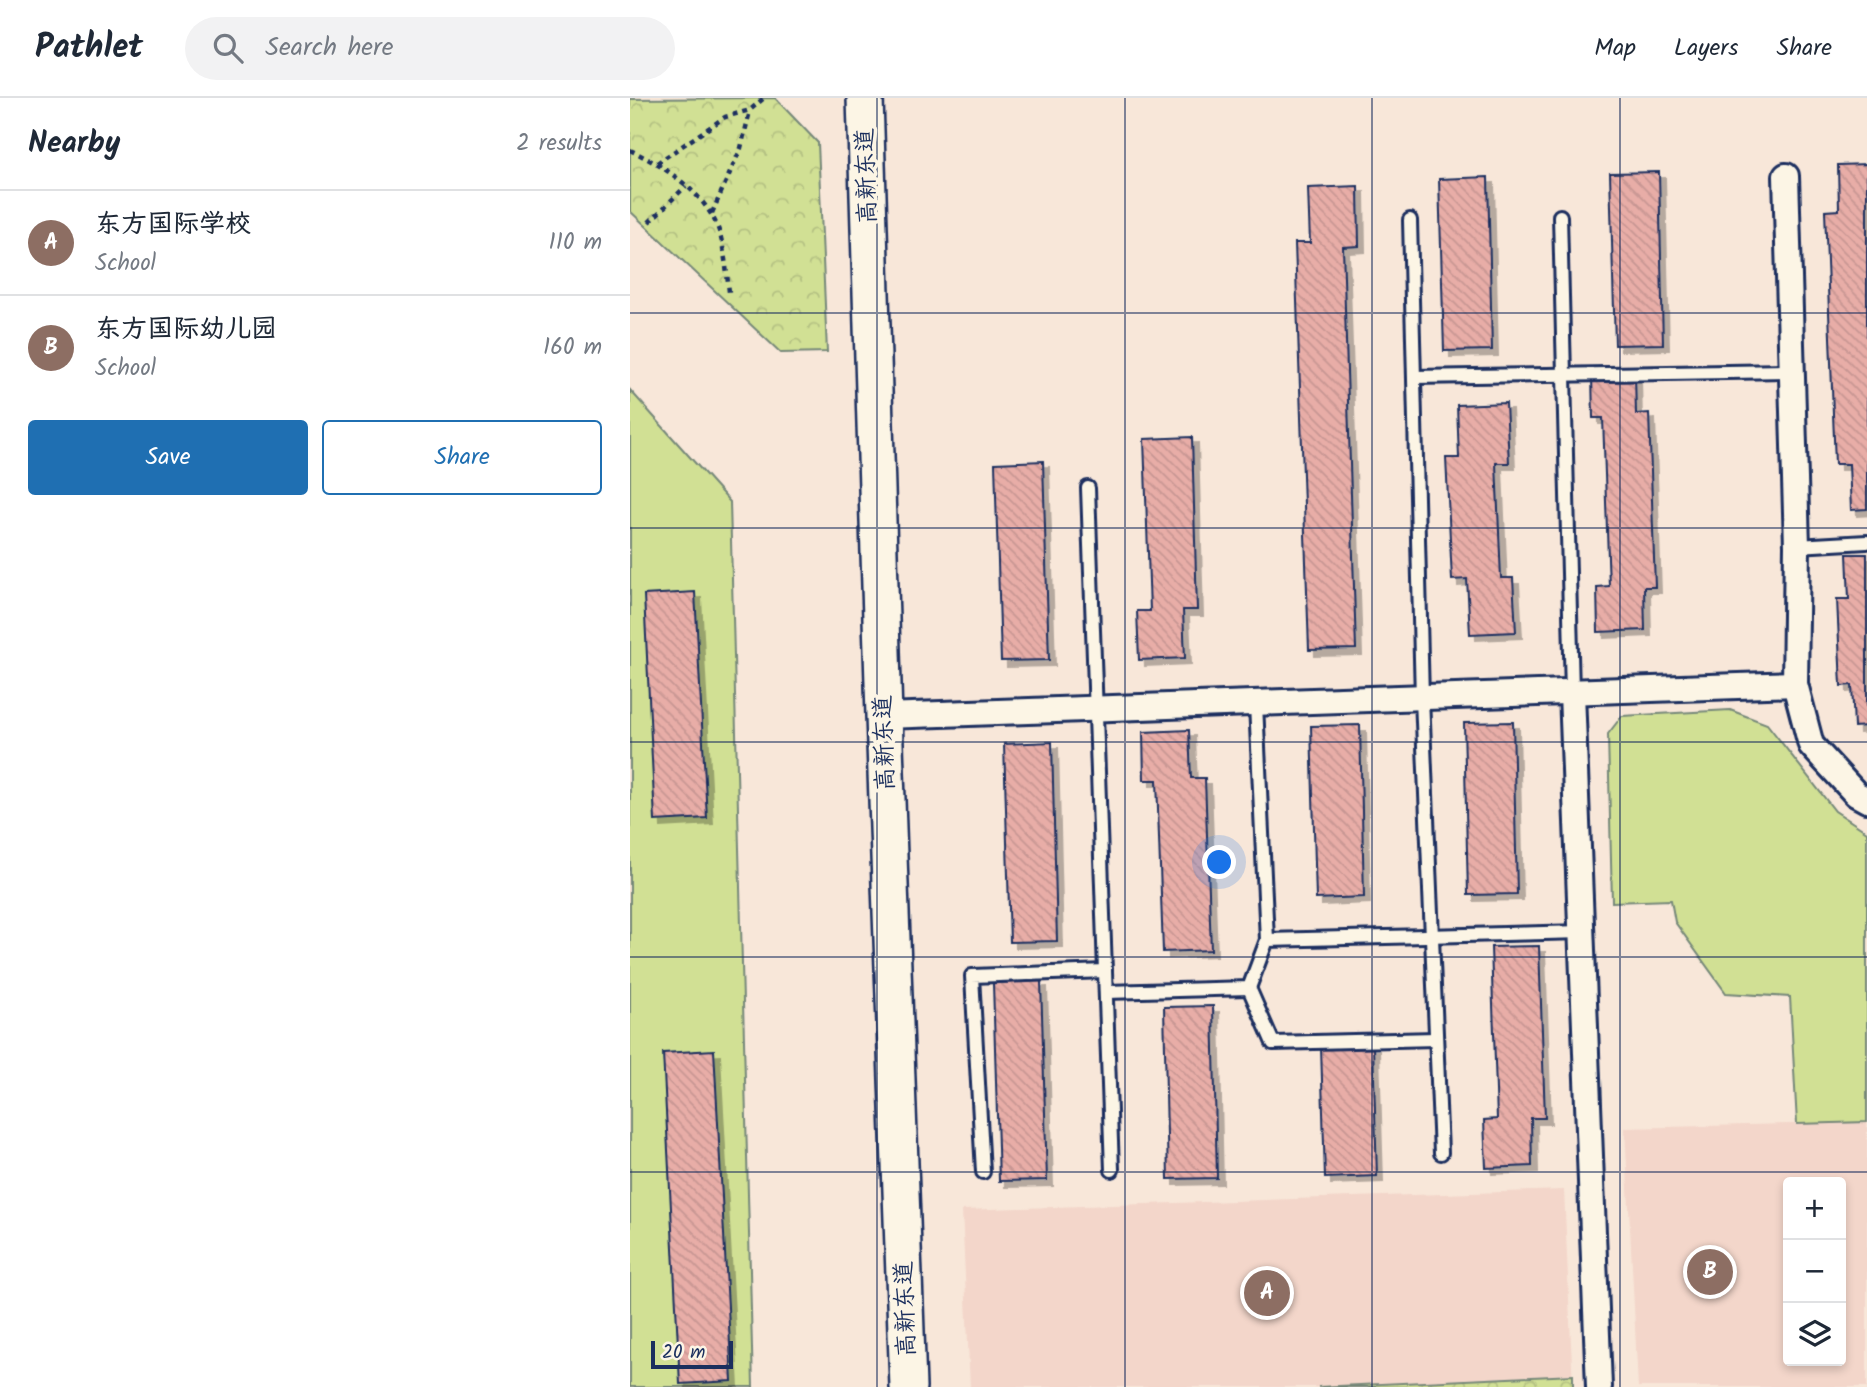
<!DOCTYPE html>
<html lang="en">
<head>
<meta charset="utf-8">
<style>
	body { margin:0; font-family:Kalam,"LXGW WenKai TC",sans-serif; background:#f2f2f3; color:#1f2937 }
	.controls { position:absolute; right:21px; bottom:21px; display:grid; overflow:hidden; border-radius:7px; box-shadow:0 4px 10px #0003 }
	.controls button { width:63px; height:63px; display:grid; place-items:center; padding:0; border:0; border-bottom:2px solid #e0e1e3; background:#fff; color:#1f2937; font:35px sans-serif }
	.scale { position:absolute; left:21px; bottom:18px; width:82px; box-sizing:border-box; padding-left:7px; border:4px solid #1b2f5e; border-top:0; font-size:19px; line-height:24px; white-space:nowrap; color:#1b2f5e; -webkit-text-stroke:5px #fcf5e5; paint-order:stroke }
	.you { position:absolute; left:590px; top:765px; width:24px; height:24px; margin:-18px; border:5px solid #fff; border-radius:50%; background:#1a73e8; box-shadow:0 0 0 10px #1a73e833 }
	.badge { display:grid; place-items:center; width:46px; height:46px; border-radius:50%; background:#1f6fb2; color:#fff; font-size:23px; font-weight:700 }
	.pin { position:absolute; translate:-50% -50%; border:4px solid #fff; box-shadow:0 2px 7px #0006 }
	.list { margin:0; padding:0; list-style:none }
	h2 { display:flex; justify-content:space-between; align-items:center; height:91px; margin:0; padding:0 28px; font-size:30px }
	h2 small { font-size:23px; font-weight:400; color:#747a83 }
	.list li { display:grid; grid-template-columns:46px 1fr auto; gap:21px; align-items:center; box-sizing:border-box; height:105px; padding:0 28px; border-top:2px solid #e0e1e3 }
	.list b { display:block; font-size:26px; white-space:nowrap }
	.list p { margin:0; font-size:23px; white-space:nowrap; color:#747a83 }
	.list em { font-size:23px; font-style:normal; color:#747a83 }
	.actions { display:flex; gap:14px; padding:21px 28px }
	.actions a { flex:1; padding:16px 0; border:2px solid #1f6fb2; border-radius:7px; text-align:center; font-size:24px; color:#1f6fb2 }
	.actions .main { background:#1f6fb2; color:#fff }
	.icon { flex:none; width:38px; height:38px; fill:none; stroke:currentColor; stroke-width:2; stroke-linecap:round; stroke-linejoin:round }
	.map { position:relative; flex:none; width:1237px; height:1289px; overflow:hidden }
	header { display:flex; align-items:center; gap:42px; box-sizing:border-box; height:98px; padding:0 35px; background:#fff; border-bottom:2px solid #e0e1e3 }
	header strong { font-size:33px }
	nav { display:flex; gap:38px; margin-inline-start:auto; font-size:24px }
	.search { width:490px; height:63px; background:#f2f2f3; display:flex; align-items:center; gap:18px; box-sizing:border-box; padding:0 24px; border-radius:38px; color:#747a83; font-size:26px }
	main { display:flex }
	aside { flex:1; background:#fff }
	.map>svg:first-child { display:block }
	.built { fill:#f3d6ca; fill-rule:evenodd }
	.park { fill:url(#park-crowns); stroke:#768879; stroke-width:2 }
	.garden { fill:#d1e094; stroke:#768879; stroke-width:2 }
	.building { fill:url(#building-back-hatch); stroke:#1b2f5e; stroke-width:2; filter:url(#shadow) }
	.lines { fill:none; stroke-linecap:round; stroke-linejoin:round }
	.lane-casing { stroke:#1b2f5e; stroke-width:18 }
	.street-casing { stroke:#1b2f5e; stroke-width:30 }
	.secondary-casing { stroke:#1b2f5e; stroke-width:40 }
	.path { stroke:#1b2f5e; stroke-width:4.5; stroke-dasharray:5 5; stroke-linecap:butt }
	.lane { stroke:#fcf5e5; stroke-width:12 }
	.street { stroke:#fcf5e5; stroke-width:24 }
	.secondary { stroke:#fcf5e5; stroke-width:35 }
	.grid { fill:none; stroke:#1b2f5e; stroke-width:2; stroke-opacity:0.55 }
	.labels { text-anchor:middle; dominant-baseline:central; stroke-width:7; stroke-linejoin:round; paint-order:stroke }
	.street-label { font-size:24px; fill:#1b2f5e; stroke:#fcf5e5 }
</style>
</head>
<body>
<header>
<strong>Pathlet</strong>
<div class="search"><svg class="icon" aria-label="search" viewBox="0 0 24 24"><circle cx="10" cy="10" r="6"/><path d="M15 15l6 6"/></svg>Search here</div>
<nav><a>Map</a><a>Layers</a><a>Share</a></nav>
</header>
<main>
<aside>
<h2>Nearby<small>2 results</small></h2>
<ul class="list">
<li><span class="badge" style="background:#8d6e63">A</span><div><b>东方国际学校</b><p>School</p></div><em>110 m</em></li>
<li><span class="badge" style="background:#8d6e63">B</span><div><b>东方国际幼儿园</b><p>School</p></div><em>160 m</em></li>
</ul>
<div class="actions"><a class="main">Save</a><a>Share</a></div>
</aside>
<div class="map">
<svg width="1237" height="1289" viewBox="0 0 1237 1289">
	<defs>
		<pattern id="park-crowns" width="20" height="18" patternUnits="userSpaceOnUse" patternTransform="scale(1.75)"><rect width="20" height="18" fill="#d1e094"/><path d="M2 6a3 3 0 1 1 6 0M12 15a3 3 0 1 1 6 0" fill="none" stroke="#b3c082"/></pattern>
		<pattern id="building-back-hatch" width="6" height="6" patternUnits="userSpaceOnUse" patternTransform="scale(1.75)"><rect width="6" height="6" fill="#e8ada7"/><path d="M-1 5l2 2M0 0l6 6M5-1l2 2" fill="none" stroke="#c69592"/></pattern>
		<filter id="shadow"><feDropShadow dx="6" dy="6" stdDeviation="0" flood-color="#0004"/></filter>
	</defs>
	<rect width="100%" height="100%" fill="#f8e7d9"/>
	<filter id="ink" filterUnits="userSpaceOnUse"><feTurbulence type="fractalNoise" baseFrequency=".0143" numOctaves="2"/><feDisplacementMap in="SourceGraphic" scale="14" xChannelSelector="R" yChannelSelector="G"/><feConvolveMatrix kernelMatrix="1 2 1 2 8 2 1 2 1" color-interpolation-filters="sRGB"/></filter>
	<g filter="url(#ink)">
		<g class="built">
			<path d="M1237 1024V1289H1008L995 1030ZM1211 1084V1263H1158V1084Z"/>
			<path d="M934 1092 943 1289H340L332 1112Z"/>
		</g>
		<g class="park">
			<path d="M145 0 188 45 197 254 151 255 0 113V1Z"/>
			<path d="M943 1277V1289H688Z"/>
		</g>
		<g class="garden">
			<path d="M0 292 100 404 123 1289H0Z"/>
			<path d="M1100 612 1137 626 1205 713 1237 734V1024L1167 1026 1160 899 1096 895 1045 824 1041 802 982 804 978 636 992 618Z"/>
		</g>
		<g class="building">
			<path d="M1237 66V411L1221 412 1219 366H1205L1195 113 1209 112 1208 67Z"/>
			<path d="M1029 74 1033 246 985 247 980 75Z"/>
			<path d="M858 79 862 252 814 253 809 81Z"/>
			<path d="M728 88 729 148 713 149 726 551 679 552 665 145H680L678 90Z"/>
			<path d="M1005 276 1006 316 1019 315 1025 489H1014L1015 532 968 534 967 489 979 488 973 320H963L962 277Z"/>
			<path d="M876 305 879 365H866L871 480H883L886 534 840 536 837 481 822 482 816 360H829L827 307Z"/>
			<path d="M562 339 567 512H553L555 560 509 562 507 513H520L514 341Z"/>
			<path d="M413 363 419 562 371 563 365 365Z"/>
			<path d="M1217 456H1237V628L1224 629 1222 587 1211 588 1207 501H1219Z"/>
			<path d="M65 494 77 720 25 723 14 497Z"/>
			<path d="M883 624 887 796 838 797 834 625Z"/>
			<path d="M730 627 734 799 686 801 681 628Z"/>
			<path d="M559 632 561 680H575L581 852 533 854 527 682H514L513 634Z"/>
			<path d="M422 644 427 843 380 844 374 646Z"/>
			<path d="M909 848 915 1020H901L902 1068 856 1070 854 1022 867 1021 861 849Z"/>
			<path d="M411 883 417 1082 369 1083 363 885Z"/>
			<path d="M583 908 587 1080 538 1081 534 909Z"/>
			<path d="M743 947 747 1078 695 1080 691 949Z"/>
			<path d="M84 952 102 1283 50 1286 33 955Z"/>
		</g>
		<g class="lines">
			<g class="lane-casing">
				<g id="lane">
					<path d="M930 118 942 595"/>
					<path d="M780 122 792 600 811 1055"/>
					<path d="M784 279 1161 273"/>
					<path d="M458 390 482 1072"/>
					<path d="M1167 448 1237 444"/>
					<path d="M626 606 637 842"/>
					<path d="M619 890 643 945 806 941"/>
					<path d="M476 894 619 890 637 842 952 834"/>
					<path d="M353 1074 342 878 475 873"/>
				</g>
			</g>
			<g class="street-casing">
				<g id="street">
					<path d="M1156 78 1167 448 1165 586 1181 647 1226 696 1237 702"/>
					<path d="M942 595 969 1289"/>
					<path d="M254 618 1165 586"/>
				</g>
			</g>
			<g class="secondary-casing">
				<path id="secondary" d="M235 0 254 618 278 1289"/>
			</g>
			<g class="path">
				<path d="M0 52C36 69 81 98 91 140 95 157 97 176 99 194"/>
				<path d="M27 65 95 19 120 12 134 0"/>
				<path d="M82 115 111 50 120 13"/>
				<path d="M19 124 56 88"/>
			</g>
			<use href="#lane" class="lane"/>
			<use href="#street" class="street"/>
			<use href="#secondary" class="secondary"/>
		</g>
	</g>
	<path class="grid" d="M247 0V1289M495 0V1289M742 0V1289M990 0V1289M0 215H1237M0 430H1237M0 644H1237M0 859H1237M0 1074H1237"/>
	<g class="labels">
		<g class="street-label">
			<text transform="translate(237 78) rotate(-92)">高新东道</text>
			<text transform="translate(255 645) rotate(-92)">高新东道</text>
			<text transform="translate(276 1211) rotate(-92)">高新东道</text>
		</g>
	</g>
</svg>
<div class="controls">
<button>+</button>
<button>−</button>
<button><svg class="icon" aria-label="layers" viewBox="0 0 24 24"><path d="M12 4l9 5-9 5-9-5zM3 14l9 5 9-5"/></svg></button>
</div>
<div class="scale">20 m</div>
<div class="you"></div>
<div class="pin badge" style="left:637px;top:1195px;background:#8d6e63">A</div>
<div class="pin badge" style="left:1080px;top:1174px;background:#8d6e63">B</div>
</div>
</main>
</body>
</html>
